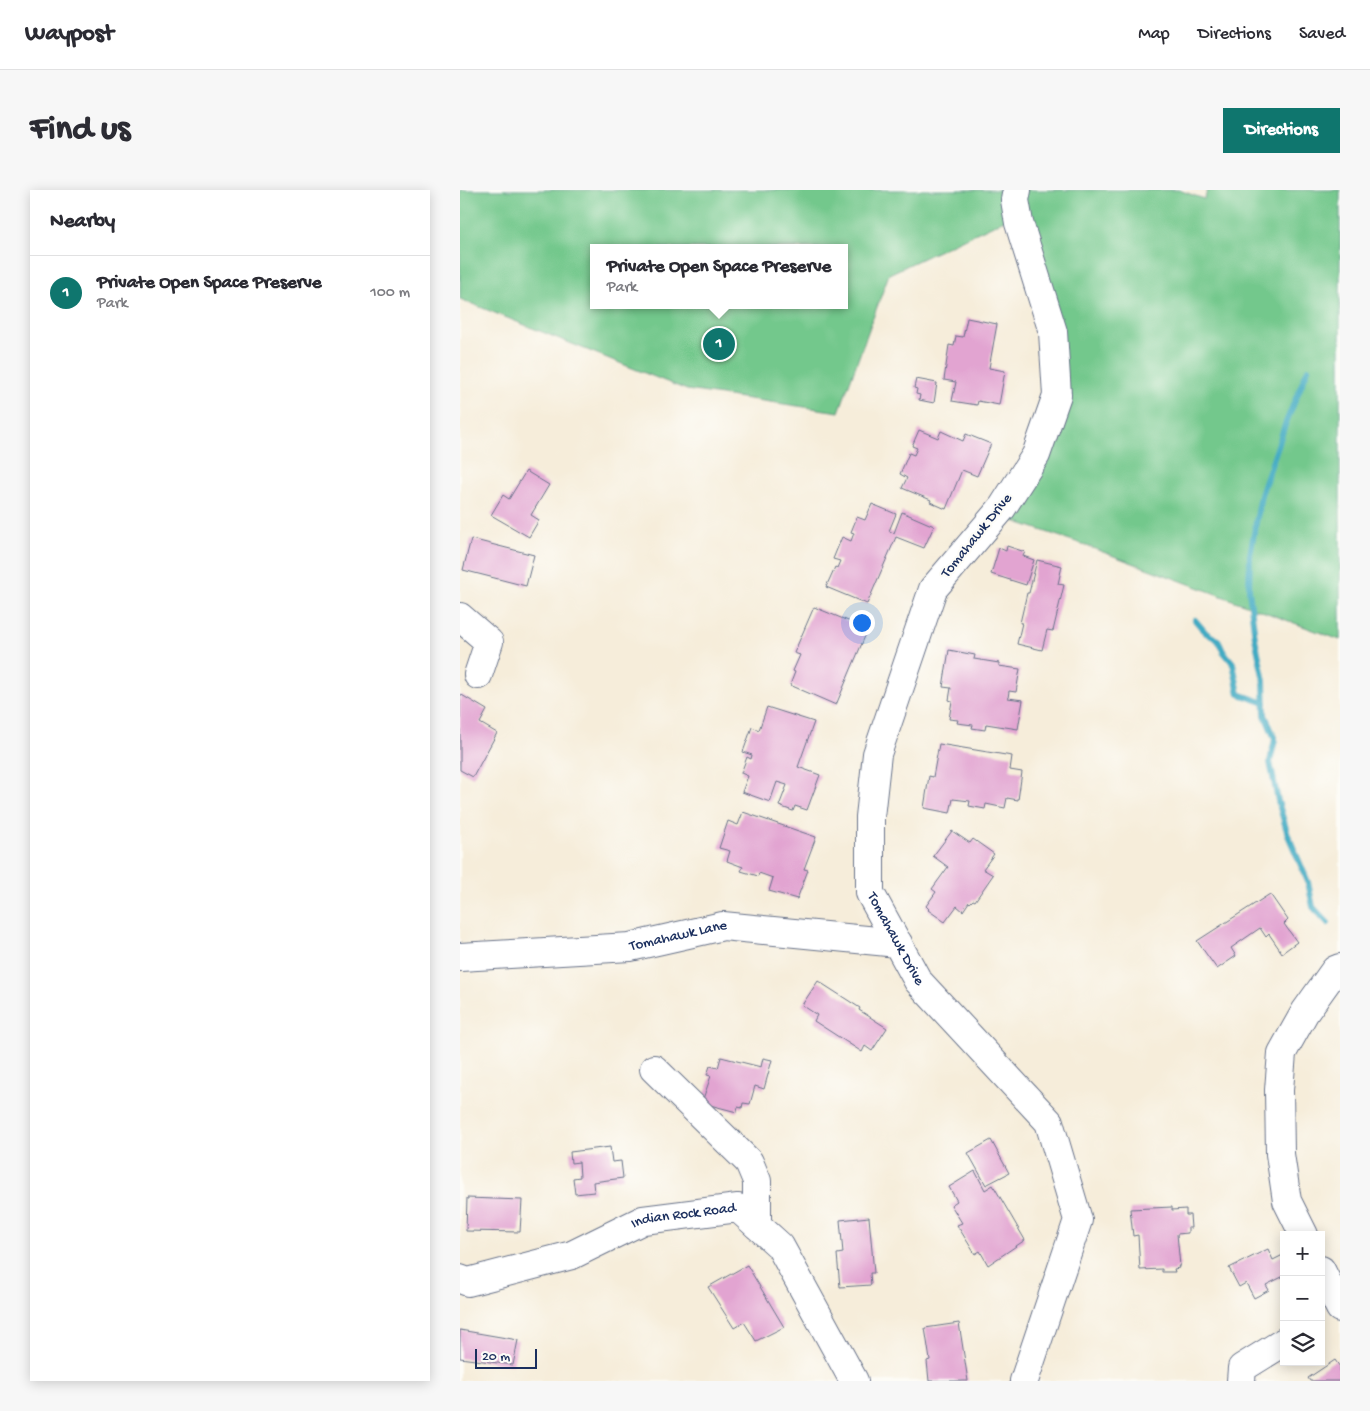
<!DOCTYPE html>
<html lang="en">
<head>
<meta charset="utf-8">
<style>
	body { margin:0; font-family:"Gochi Hand",sans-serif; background:#f7f7f7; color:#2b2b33 }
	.controls { position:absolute; right:15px; bottom:15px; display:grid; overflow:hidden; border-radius:0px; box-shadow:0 2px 12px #0003 }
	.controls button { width:45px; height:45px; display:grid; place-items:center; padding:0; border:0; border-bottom:1px solid #e1e1e2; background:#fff; color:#2b2b33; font:25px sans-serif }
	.scale { position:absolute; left:15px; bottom:12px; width:62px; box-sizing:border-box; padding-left:5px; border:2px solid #1b2f5e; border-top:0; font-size:14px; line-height:18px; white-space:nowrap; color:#1b2f5e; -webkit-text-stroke:4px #fdfcf7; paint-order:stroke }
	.you { position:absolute; left:401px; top:432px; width:18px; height:18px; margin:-12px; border:4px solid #fff; border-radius:50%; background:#1a73e8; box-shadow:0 0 0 8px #1a73e833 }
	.badge { display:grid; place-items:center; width:32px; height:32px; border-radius:50%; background:#0f766e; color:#fff; font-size:16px; font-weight:700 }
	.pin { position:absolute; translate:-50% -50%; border:2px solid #fff; box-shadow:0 1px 5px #0006 }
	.popup { position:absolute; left:130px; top:54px; width:258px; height:65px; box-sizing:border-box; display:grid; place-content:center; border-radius:0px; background:#fff; filter:drop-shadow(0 1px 4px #0005); font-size:16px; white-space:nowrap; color:#7c7c81 }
	.popup b { font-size:19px; color:#2b2b33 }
	.popup::after { content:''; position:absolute; left:50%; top:100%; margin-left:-10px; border:10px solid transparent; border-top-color:#fff }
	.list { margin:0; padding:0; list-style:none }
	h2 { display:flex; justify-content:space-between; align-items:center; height:65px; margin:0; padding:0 20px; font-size:21px }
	h2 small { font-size:16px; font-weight:400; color:#7c7c81 }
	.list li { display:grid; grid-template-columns:32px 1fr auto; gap:15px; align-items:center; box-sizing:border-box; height:75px; padding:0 20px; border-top:1px solid #e1e1e2 }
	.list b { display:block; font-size:19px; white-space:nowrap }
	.list p { margin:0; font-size:16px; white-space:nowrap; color:#7c7c81 }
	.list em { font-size:16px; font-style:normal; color:#7c7c81 }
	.icon { flex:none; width:28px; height:28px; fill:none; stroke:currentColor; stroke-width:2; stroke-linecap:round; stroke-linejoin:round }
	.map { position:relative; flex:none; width:880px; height:1191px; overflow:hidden; border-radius:0px }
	header { display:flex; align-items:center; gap:30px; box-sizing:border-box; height:70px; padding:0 25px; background:#fff; border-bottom:1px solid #e1e1e2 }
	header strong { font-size:24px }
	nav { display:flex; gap:28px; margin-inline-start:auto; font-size:18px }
	.intro { display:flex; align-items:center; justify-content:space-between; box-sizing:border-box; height:120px; padding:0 30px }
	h1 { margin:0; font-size:35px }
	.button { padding:12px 22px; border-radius:0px; background:#0f766e; color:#fff; font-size:18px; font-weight:700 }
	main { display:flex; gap:30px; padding:0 30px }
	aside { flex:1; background:#fff; border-radius:0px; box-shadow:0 2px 12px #0003 }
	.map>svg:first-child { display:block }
	.green { fill:#73c88c; stroke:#477c75; fill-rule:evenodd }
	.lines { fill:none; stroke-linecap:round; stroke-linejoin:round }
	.stream { stroke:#43abc3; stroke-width:6 }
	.building { fill:#e2a4d1 }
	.minor-casing { stroke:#687289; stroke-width:30 }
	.minor { stroke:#fff; stroke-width:28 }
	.labels { text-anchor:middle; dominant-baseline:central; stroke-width:4.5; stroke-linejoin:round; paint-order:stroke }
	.street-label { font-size:15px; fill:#1b2f5e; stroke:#fdfcf7 }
</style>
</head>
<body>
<header>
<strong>Waypost</strong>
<nav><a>Map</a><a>Directions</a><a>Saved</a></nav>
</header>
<div class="intro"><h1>Find us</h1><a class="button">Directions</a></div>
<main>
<aside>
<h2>Nearby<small></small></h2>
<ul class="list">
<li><span class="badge">1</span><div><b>Private Open Space Preserve</b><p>Park</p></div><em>100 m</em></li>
</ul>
</aside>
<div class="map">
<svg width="880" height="1191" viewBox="0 0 880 1191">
	<rect width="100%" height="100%" fill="#fdfcf7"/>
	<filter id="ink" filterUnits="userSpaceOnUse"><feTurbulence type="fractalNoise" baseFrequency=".02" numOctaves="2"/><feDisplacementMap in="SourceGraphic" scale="10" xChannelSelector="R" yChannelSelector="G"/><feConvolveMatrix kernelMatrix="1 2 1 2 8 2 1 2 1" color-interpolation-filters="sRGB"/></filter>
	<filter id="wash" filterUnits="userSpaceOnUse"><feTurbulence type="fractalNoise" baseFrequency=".0096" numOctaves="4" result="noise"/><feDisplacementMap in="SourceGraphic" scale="20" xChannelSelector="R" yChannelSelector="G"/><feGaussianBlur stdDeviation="1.12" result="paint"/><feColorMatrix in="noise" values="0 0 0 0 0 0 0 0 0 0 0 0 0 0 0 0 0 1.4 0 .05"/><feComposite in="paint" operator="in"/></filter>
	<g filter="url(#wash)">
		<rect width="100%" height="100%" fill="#f6edda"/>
		<path class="green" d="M0 0H719L744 9 748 0H880V450L616 352 536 325 597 205 557 24 429 84 379 222 227 200 0 109ZM134 58H384V115H134Z"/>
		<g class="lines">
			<g class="stream">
				<path d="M848 179 825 235 801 305 790 365 789 400 795 448 804 491 805 525 815 549 810 572 818 611 828 645 848 692 853 717 868 733"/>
				<path d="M735 430 746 443 758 450 763 461 773 473 779 504 805 513"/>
			</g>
		</g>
		<g id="blocks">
			<g class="building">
				<path d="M507 128 537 134 529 178 545 181 539 215 518 211 517 215 492 211 496 192 484 190 489 155 494 156 496 146 503 147Z"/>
				<path d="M456 189 477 193 474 213 459 210 460 205 456 204 457 199 454 198Z"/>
				<path d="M459 240 478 248 481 241 503 251 506 244 531 254 517 286 502 280 486 319 470 312 471 310 442 298 447 288 440 284 449 263 454 265 457 258 452 256Z"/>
				<path d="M66 281 89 295 71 325 79 330 69 347 31 325 43 305 49 309Z"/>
				<path d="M412 314 436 324 429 341 434 343 442 322 474 336 464 358 436 347 407 414 366 397 375 377 377 378 380 371 373 369 382 347 391 351 394 343 391 342 397 327 405 330Z"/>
				<path d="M11 349 74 365 66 396 3 380Z"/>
				<path d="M547 356 565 362 563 366 574 370 566 395 531 384 539 358 546 361Z"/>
				<path d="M577 370 602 376 598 394 604 395 593 441 587 440 582 460 557 454 562 433H560L567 403H569Z"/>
				<path d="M354 417 408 439 376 515 330 495 335 482 333 481 340 465 334 463Z"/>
				<path d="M489 460 515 465 514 469 539 473V476L560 479 556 502 549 501 548 508 563 510 558 539 526 534 525 540 512 538 513 535 497 533 498 530 489 529 492 511 489 510 491 498 483 497Z"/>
				<path d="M0 504 27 520 20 533 37 543 13 587 0 580Z"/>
				<path d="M307 517 354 532 338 577 360 585 347 620 335 616 333 621 319 616 327 595 317 592 310 612 282 602 288 586 281 583 287 567 291 569 292 565 283 562 292 537 299 540Z"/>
				<path d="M479 554 552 566 550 580 562 582 558 610 547 608 545 618 526 614 525 619 509 616 510 611 493 609 490 623 464 618 469 586 473 587Z"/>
				<path d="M283 622 356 647 344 679 348 680 337 709 309 701 313 688 299 683 298 686 281 681 283 677 267 671 270 661 259 658 268 631 278 635Z"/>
				<path d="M492 641 510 653 513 649 534 664 523 679 533 685 515 711 513 710 510 713 509 712 503 721 497 716 485 732 468 720 469 719 466 716 476 702 472 699 488 677 473 666Z"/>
				<path d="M810 704 828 730 824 734 837 752 822 763 809 744 806 747 800 738 771 758 776 766 757 779 737 751Z"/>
				<path d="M358 791 400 818 399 820 427 838 412 861 405 856 402 862 354 831 357 825 342 815Z"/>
				<path d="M261 867 301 877 303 868 312 870 304 899 295 896 290 914 283 913 282 918 278 917 277 922 246 914 247 910 243 909 251 886 247 885 250 876 258 878Z"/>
				<path d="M531 950 549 983 526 995 508 963Z"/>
				<path d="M150 957 152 972 161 971 163 988 133 992 134 1002 115 1004 113 988 120 987 119 972 111 973 110 962Z"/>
				<path d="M515 981 525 1000 533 995 565 1050 528 1075 520 1061 515 1064 497 1035 502 1033 491 1015 497 1011 489 997Z"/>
				<path d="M7 1008 62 1010 60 1042 6 1041Z"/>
				<path d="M712 1017V1020L726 1019V1025H730L731 1038H728V1043L717 1044 720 1076H718L719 1078 714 1079 715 1082H702V1079L680 1080 678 1045 673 1046 670 1019Z"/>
				<path d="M409 1027 414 1083H410L411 1095 380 1097 377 1064 383 1063 380 1030Z"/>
				<path d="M808 1059 813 1070 823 1065 824 1086 806 1095 809 1100 794 1108 786 1093 779 1097 769 1078Z"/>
				<path d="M287 1075 324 1137 296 1151 284 1132 274 1138 248 1097Z"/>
				<path d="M499 1133 508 1191H469L467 1171 470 1170 465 1138Z"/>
				<path d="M0 1140 58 1150 53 1175 0 1168Z"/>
				<path d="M875 1170 880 1177V1191H850L848 1188Z"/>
			</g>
		</g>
	</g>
	<g filter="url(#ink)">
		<use href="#blocks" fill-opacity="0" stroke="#687289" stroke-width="1"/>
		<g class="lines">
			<g class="minor-casing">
				<g id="minor">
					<path id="s1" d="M557 0 555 10 559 33 593 142 597 205 576 265 542 318 473 399 417 564 410 627V703L458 791 589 932 618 1030 564 1191"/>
					<path d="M0 427 29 452 18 485"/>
					<path id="s2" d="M0 767 170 757 263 736 438 753"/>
					<path d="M194 879 289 972 297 991V1035"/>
					<path d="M844 1045 827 1011 820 964 819 900 822 863 845 822 875 780 880 778"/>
					<path d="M861 1080 880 1118"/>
					<path id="s3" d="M0 1089 8 1092 112 1065 183 1030 278 1018 320 1056 394 1191"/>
					<path d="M781 1191 782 1178 824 1152"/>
				</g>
			</g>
			<use href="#minor" class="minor"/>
		</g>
	</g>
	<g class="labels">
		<g class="street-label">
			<text transform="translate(517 346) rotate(-51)">Tomahawk Drive</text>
			<text stroke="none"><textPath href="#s2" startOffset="220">Tomahawk Lane</textPath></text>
			<text stroke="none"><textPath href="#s1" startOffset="810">Tomahawk Drive</textPath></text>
			<text stroke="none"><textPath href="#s3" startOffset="236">Indian Rock Road</textPath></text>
		</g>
	</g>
</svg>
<div class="controls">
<button>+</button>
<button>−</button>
<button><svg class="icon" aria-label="layers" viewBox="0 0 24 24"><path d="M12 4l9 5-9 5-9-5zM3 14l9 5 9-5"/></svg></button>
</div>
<div class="scale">20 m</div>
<div class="you"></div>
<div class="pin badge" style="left:259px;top:154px">1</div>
<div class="popup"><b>Private Open Space Preserve</b>Park</div>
</div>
</main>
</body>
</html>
